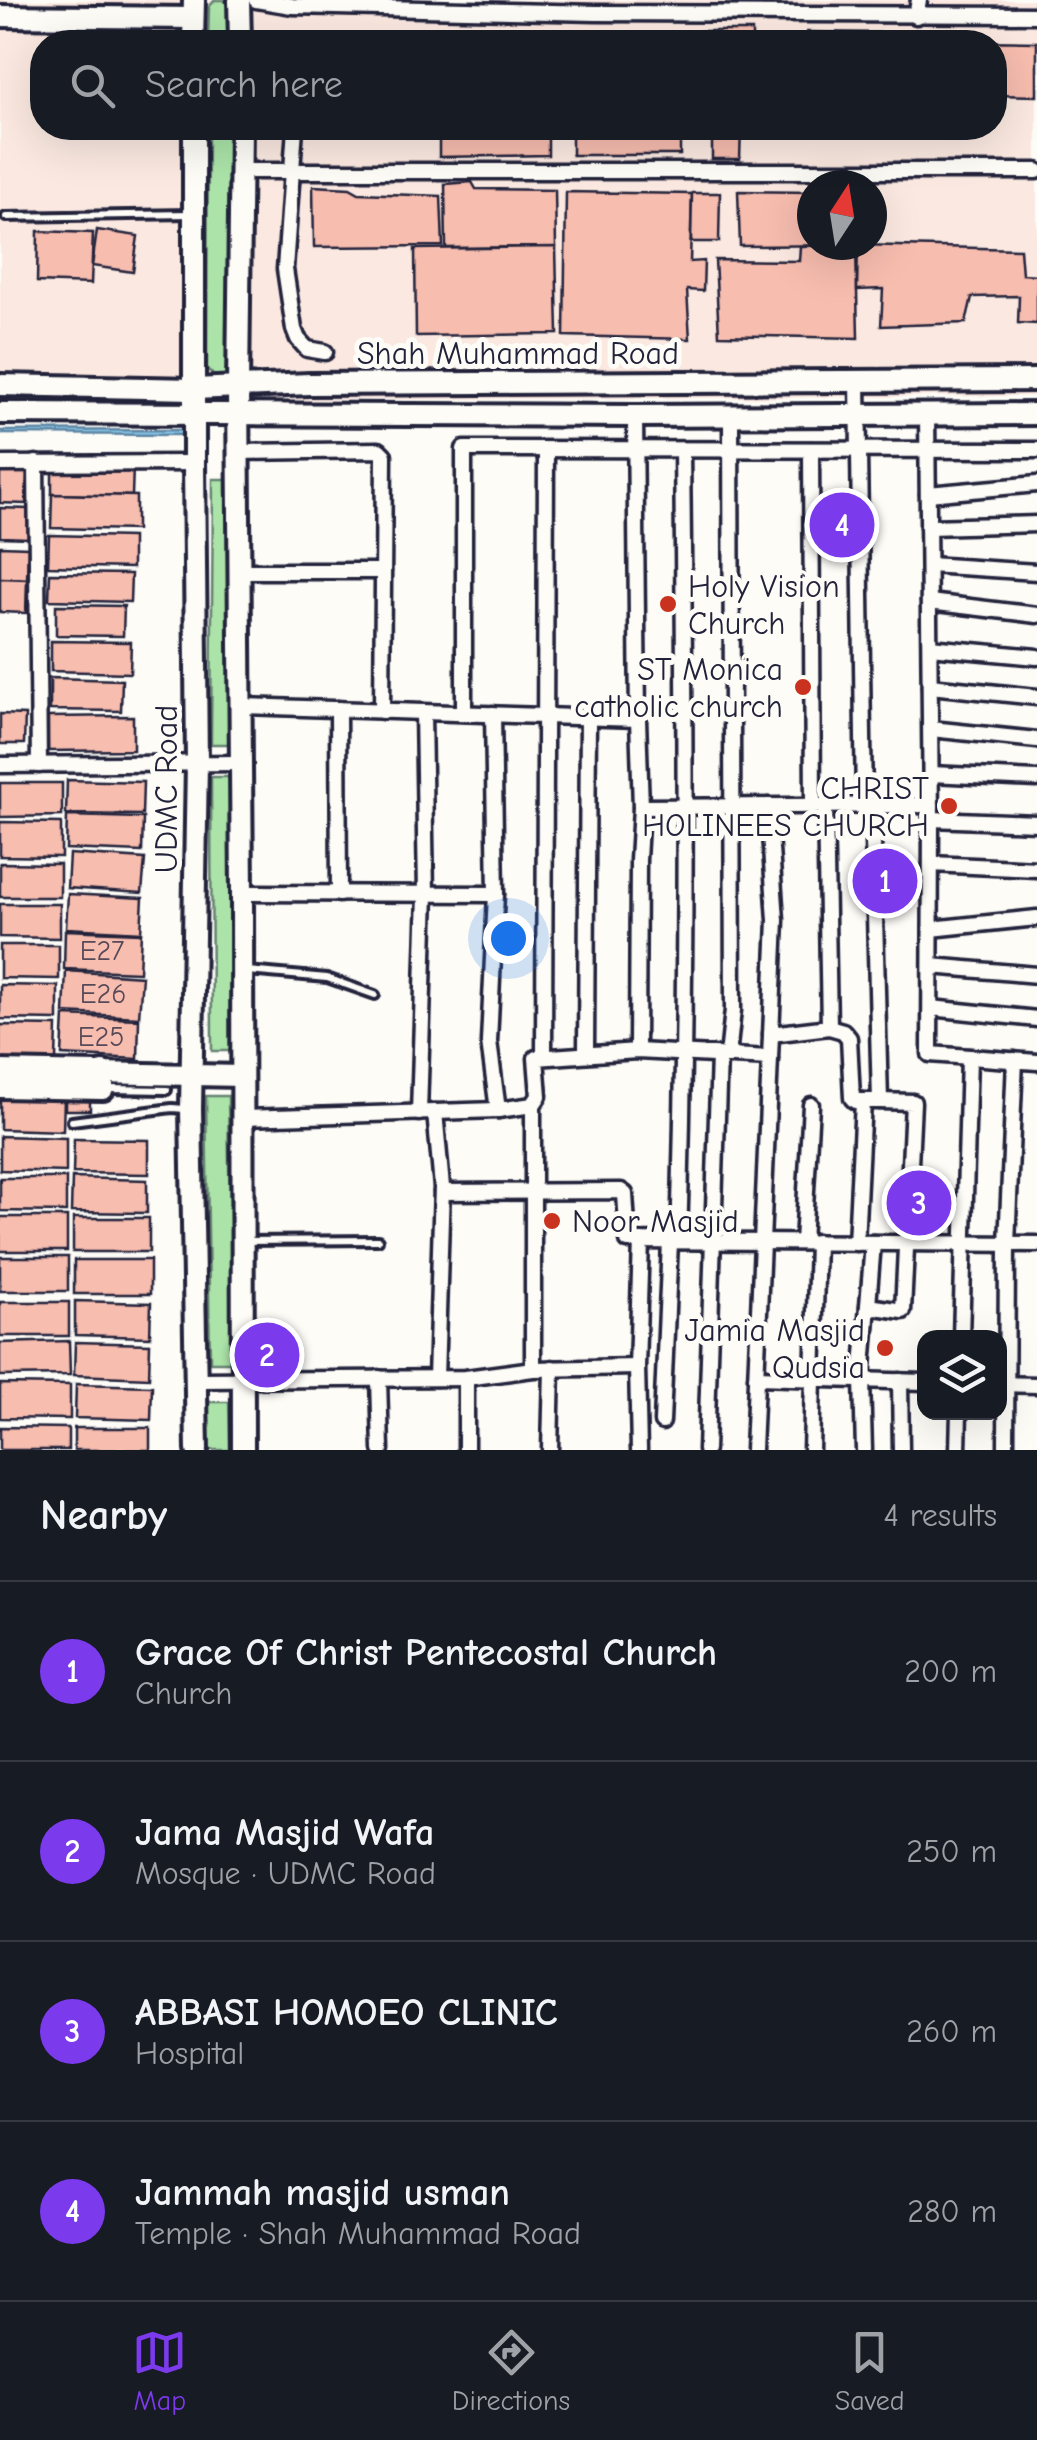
<!DOCTYPE html>
<html lang="en">
<head>
<meta charset="utf-8">
<style>
	body { margin:0; font-family:"Comic Neue",sans-serif; background:#242831; color:#f1f3f6 }
	.controls { position:absolute; right:30px; bottom:30px; display:grid; overflow:hidden; border-radius:20px; box-shadow:0 10px 40px #0002 }
	.controls button { width:90px; height:90px; display:grid; place-items:center; padding:0; border:0; border-bottom:2px solid #363941; background:#171b24; color:#f1f3f6; font:50px sans-serif }
	.compass { position:absolute; left:797px; top:170px; width:90px; height:90px; border-radius:50%; background:#171b24; box-shadow:0 10px 40px #0002; rotate:12deg }
	.you { position:absolute; left:508px; top:938px; width:35px; height:35px; margin:-25px; border:8px solid #fff; border-radius:50%; background:#1a73e8; box-shadow:0 0 0 15px #1a73e833 }
	.badge { display:grid; place-items:center; width:65px; height:65px; border-radius:50%; background:#7c3aed; color:#fff; font-size:32px; font-weight:700 }
	.pin { position:absolute; translate:-50% -50%; border:5px solid #fff; box-shadow:0 2px 10px #0006 }
	.list { margin:0; padding:0; list-style:none }
	h2 { display:flex; justify-content:space-between; align-items:center; height:130px; margin:0; padding:0 40px; font-size:42px }
	h2 small { font-size:32px; font-weight:400; color:#9ea1a6 }
	.list li { display:grid; grid-template-columns:65px 1fr auto; gap:30px; align-items:center; box-sizing:border-box; height:180px; padding:0 40px; border-top:2px solid #363941 }
	.list b { display:block; font-size:38px; white-space:nowrap }
	.list p { margin:0; font-size:32px; white-space:nowrap; color:#9ea1a6 }
	.list em { font-size:32px; font-style:normal; color:#9ea1a6 }
	.icon { flex:none; width:55px; height:55px; fill:none; stroke:currentColor; stroke-width:2; stroke-linecap:round; stroke-linejoin:round }
	.map { position:relative; flex:none; width:1037px; height:1450px; overflow:hidden }
	.search { position:absolute; background:#171b24; box-shadow:0 10px 40px #0002; left:30px; right:30px; top:30px; height:110px; display:flex; align-items:center; gap:25px; box-sizing:border-box; padding:0 35px; border-radius:40px; color:#9ea1a6; font-size:38px }
	.sheet { height:850px; background:#171b24 }
	nav { display:flex; justify-content:space-around; align-items:center; box-sizing:border-box; height:140px; border-top:2px solid #363941; background:#171b24; font-size:28px; color:#9ea1a6 }
	nav a { display:grid; justify-items:center; gap:5px }
	nav .on { color:#7c3aed }
	.map>svg:first-child { display:block }
	.built { fill:#fbe9e1; fill-rule:evenodd }
	.green { fill:#abe3a8; stroke:#668272; stroke-width:2.5 }
	.water { fill:#87c7e8; stroke:#5f85a3; stroke-width:2.5 }
	.building { fill:#f7bdaf; stroke:#22223b; stroke-width:2.5 }
	.lines { fill:none; stroke-linecap:round; stroke-linejoin:round }
	.lane-casing { stroke:#22223b; stroke-width:14 }
	.street-casing { stroke:#22223b; stroke-width:21 }
	.secondary-casing { stroke:#22223b; stroke-width:28 }
	.lane { stroke:#fdfcf7; stroke-width:6 }
	.street { stroke:#fdfcf7; stroke-width:14 }
	.secondary { stroke:#fdfcf7; stroke-width:20 }
	.poi-dot { fill:#c8321e; stroke:#fdfcf7; stroke-width:4 }
	.labels { text-anchor:middle; dominant-baseline:central; stroke-width:10; stroke-linejoin:round; paint-order:stroke }
	.number-label { font-size:28px; fill:#574958 }
	.street-label { font-size:32px; fill:#22223b; stroke:#fdfcf7 }
	.poi-label { font-size:32px; fill:#22223b; stroke:#fdfcf7; text-anchor:end }
</style>
</head>
<body>
<div class="map">
<svg width="1037" height="1450" viewBox="0 0 1037 1450">
	<rect width="100%" height="100%" fill="#fdfcf7"/>
	<filter id="ink" filterUnits="userSpaceOnUse"><feTurbulence type="fractalNoise" baseFrequency=".01" numOctaves="2"/><feDisplacementMap in="SourceGraphic" scale="20" xChannelSelector="R" yChannelSelector="G"/><feConvolveMatrix kernelMatrix="1 2 1 2 8 2 1 2 1" color-interpolation-filters="sRGB"/></filter>
	<g filter="url(#ink)">
		<path class="built" d="M0 0H1037V396L0 402ZM42 42H994V128H42ZM812 185H872V245H812Z"/>
		<g class="green">
			<path d="M215 0H224L230 8 231 42H208L209 7Z"/>
			<path d="M208 128H231L230 376 217 379 207 369Z"/>
			<path d="M213 479H234L233 744H211Z"/>
			<path d="M211 777H235L236 1051H212Z"/>
			<path d="M206 1096H228L232 1362H210Z"/>
			<path d="M205 1402H229L230 1450H205Z"/>
		</g>
		<path class="water" d="M183 430V435L0 434V431Z"/>
		<g class="building">
			<rect x="699" y="31" width="53" height="11"/>
			<path d="M807 32 975 34V42H807Z"/>
			<path d="M572 40 680 41V42H572Z"/>
			<path d="M975 41 1037 42V96L994 95V42Z"/>
			<path d="M439 128H548V155L439 157Z"/>
			<rect x="572" y="128" width="108" height="27"/>
			<path d="M712 128H741L740 159H712Z"/>
			<path d="M472 182 476 189 555 190 556 247 446 248 445 184Z"/>
			<path d="M313 186 350 188 359 193 441 196 443 246 314 247Z"/>
			<path d="M738 191 812 192V245H842L740 246Z"/>
			<path d="M566 192 692 194 690 262 704 261 703 291 687 290 690 339 564 336Z"/>
			<path d="M692 193H720L719 242H691Z"/>
			<path d="M97 230 138 236 133 272 92 266Z"/>
			<path d="M38 231 93 233 91 284 37 282Z"/>
			<path d="M856 245 858 338 719 335 715 260 799 261 800 246Z"/>
			<path d="M858 245 1020 249 1022 274 1037 275V324L1018 323 1019 296 972 297 966 323 881 326 883 289 857 290Z"/>
			<path d="M556 247 558 334 416 336 415 249Z"/>
			<path d="M52 464 133 466 132 496 52 494Z"/>
			<path d="M0 468 27 469 26 504 0 503Z"/>
			<path d="M52 494 136 496V530L51 528Z"/>
			<path d="M0 508 28 509V538L0 537Z"/>
			<path d="M49 535 132 537V568L48 566Z"/>
			<path d="M0 546 28 547 27 579 0 578Z"/>
			<path d="M50 573 131 574 130 602 49 600Z"/>
			<path d="M0 578 27 579 26 613 0 612Z"/>
			<path d="M56 605 124 606 123 636 56 635Z"/>
			<path d="M51 641 131 642 130 673 51 671Z"/>
			<path d="M50 678 122 680 121 711 50 710Z"/>
			<path d="M0 714 25 715 24 744H0Z"/>
			<path d="M133 716V750L48 751V717Z"/>
			<path d="M67 780 143 782 142 815 66 814Z"/>
			<path d="M0 783H62V816L0 817Z"/>
			<path d="M67 816 143 818 142 852 66 849Z"/>
			<path d="M0 822 61 823V857L0 856Z"/>
			<path d="M69 854 145 859 142 893 67 888Z"/>
			<path d="M0 863 60 864V897H0Z"/>
			<path d="M68 894 143 898 141 932 66 928Z"/>
			<path d="M0 904H60V938L0 937Z"/>
			<path d="M65 930 141 933 139 972 64 969Z"/>
			<path d="M0 945H59V979L0 978Z"/>
			<path d="M66 971 142 976 139 1017 64 1013Z"/>
			<path d="M0 985 58 986V1020L0 1019Z"/>
			<path d="M64 1016 139 1019 138 1059 62 1055Z"/>
			<path d="M0 1025 57 1026 56 1060 0 1059Z"/>
			<path d="M0 1095 64 1097 63 1131 0 1129Z"/>
			<rect x="65" y="1099" width="25" height="11"/>
			<path d="M0 1136 66 1138V1172L0 1170Z"/>
			<path d="M74 1139 149 1140V1174L73 1173Z"/>
			<path d="M0 1178H66V1212L0 1211Z"/>
			<path d="M72 1178 147 1180V1213L71 1212Z"/>
			<rect x="0" y="1217" width="67" height="34"/>
			<rect x="73" y="1218" width="76" height="34"/>
			<rect x="0" y="1257" width="68" height="34"/>
			<rect x="74" y="1260" width="76" height="34"/>
			<path d="M75 1301 151 1303 150 1337 75 1335Z"/>
			<rect x="0" y="1302" width="69" height="34"/>
			<path d="M69 1341 70 1375 0 1376V1343Z"/>
			<path d="M75 1342 150 1344 149 1378 74 1375Z"/>
			<path d="M0 1384 70 1385V1419L0 1418Z"/>
			<path d="M76 1384 152 1386 151 1420 75 1418Z"/>
			<path d="M0 1427 68 1428V1450H0Z"/>
			<rect x="74" y="1428" width="76" height="22"/>
		</g>
		<g class="lines">
			<g class="lane-casing">
				<g id="lane">
					<path d="M6 217 190 214"/>
					<path d="M247 971 327 978 375 995"/>
					<path d="M109 1089 167 1090"/>
					<path d="M72 1121 172 1108 185 1109"/>
					<path d="M244 1241 378 1240"/>
				</g>
			</g>
			<g class="street-casing">
				<g id="street">
					<path d="M256 0 292 6 596 13 1037 15"/>
					<path d="M916 16 919 0"/>
					<path d="M295 128 285 269 294 329 298 339 307 349 325 352"/>
					<path d="M241 171H1037"/>
					<path d="M858 381 864 805"/>
					<path d="M927 414 931 819 930 1054 1037 1062"/>
					<path d="M635 416 638 719 641 807 638 860 637 1051"/>
					<path d="M811 450 813 806"/>
					<path d="M239 452 379 450 384 455 382 711"/>
					<path d="M36 463 39 765"/>
					<path d="M0 464 194 463"/>
					<path d="M928 494 1037 484"/>
					<path d="M928 527 1037 524"/>
					<path d="M929 565 1037 572"/>
					<path d="M239 571H383"/>
					<path d="M929 602 1037 615"/>
					<path d="M930 647 1037 657"/>
					<path d="M930 686 1037 697"/>
					<path d="M241 706 638 719"/>
					<path d="M338 709 339 894"/>
					<path d="M464 713V449L1037 450"/>
					<path d="M493 714 496 894 489 1042 498 1110"/>
					<path d="M931 729 1037 740"/>
					<path d="M0 765 241 763"/>
					<path d="M931 774 1037 779"/>
					<path d="M641 807 931 805"/>
					<path d="M931 819 1037 823"/>
					<path d="M931 864 1037 869"/>
					<path d="M242 893 496 894"/>
					<path d="M931 929 1037 918"/>
					<path d="M931 966 1037 975"/>
					<path d="M931 1008 1037 1019"/>
					<path d="M829 1027 843 1031 849 1038 852 1098 855 1101H880L872 805"/>
					<path d="M771 1034 829 1027 825 805"/>
					<path d="M586 1054 588 717"/>
					<path d="M728 1056 733 1010 731 415"/>
					<path d="M544 1057 546 450"/>
					<path d="M435 1112 442 1187 436 1378"/>
					<path d="M419 1113 426 894 423 712"/>
					<path d="M243 1118 498 1110 533 1105 539 1096 536 1058 637 1051 770 1058"/>
					<path d="M442 1192 621 1191 625 1194 628 1241 1037 1244"/>
					<path d="M679 1241C687 977 685 714 682 450"/>
					<path d="M803 1242 811 1105"/>
					<path d="M856 1243 863 1101"/>
					<path d="M868 1306 903 1311 913 1102 880 1101"/>
					<path d="M961 1338 969 1057"/>
					<path d="M533 1369V1105"/>
					<path d="M756 1377 924 1382"/>
					<path d="M379 1378 381 1450"/>
					<path d="M466 1378V1450"/>
					<path d="M197 1380 466 1378 533 1369 637 1367"/>
					<path d="M900 1381 901 1450"/>
					<path d="M1000 1384 1037 1385"/>
					<path d="M662 1422 670 1242"/>
					<path d="M550 1450 552 1368"/>
					<path d="M639 1450 637 1367 641 1241"/>
					<path d="M706 1450 719 1056"/>
					<path d="M753 1450 776 920 768 806"/>
					<path d="M811 1450 817 1242"/>
					<path d="M864 1450 862 1380 873 1243"/>
					<path d="M958 1450 959 1412"/>
					<path d="M1006 1450 1007 1244 1015 1060"/>
				</g>
			</g>
			<g class="secondary-casing">
				<g id="secondary">
					<path d="M239 0 240 42"/>
					<path d="M0 16 193 18"/>
					<path d="M193 42 194 0"/>
					<path d="M194 128V463L197 763 191 1109 197 1450"/>
					<path d="M241 128 238 388 242 893 243 1450"/>
					<path d="M0 385 195 389 309 384 1037 380"/>
					<path d="M0 413 635 416 1037 414"/>
					<path d="M0 1071 242 1076"/>
					<path d="M0 1087 103 1089V1072"/>
				</g>
			</g>
			<use href="#lane" class="lane"/>
			<use href="#street" class="street"/>
			<use href="#secondary" class="secondary"/>
		</g>
	</g>
	<g class="poi-dot">
		<circle cx="668" cy="604" r="10"/>
		<circle cx="803" cy="687" r="10"/>
		<circle cx="949" cy="806" r="10"/>
		<circle cx="552" cy="1221" r="10"/>
		<circle cx="885" cy="1348" r="10"/>
	</g>
	<g class="labels">
		<g class="number-label">
			<text x="102" y="951">E27</text>
			<text x="103" y="994">E26</text>
			<text x="101" y="1037">E25</text>
		</g>
		<g class="street-label">
			<text x="518" y="353">Shah Muhammad Road</text>
			<text transform="translate(166 789) rotate(-90)">UDMC Road</text>
		</g>
		<g class="poi-label">
			<text x="688" y="586" text-anchor="start">Holy Vision<tspan x="688" dy="37">Church</tspan></text>
			<text x="783" y="669">ST Monica<tspan x="783" dy="37">catholic church</tspan></text>
			<text x="929" y="788">CHRIST<tspan x="929" dy="37">HOLINEES CHURCH</tspan></text>
			<text x="572" y="1221" text-anchor="start">Noor Masjid</text>
			<text x="865" y="1330">Jamia Masjid<tspan x="865" dy="37">Qudsia</tspan></text>
		</g>
	</g>
</svg>
<div class="controls">
<button><svg class="icon" aria-label="layers" viewBox="0 0 24 24"><path d="M12 4l9 5-9 5-9-5zM3 14l9 5 9-5"/></svg></button>
</div>
<svg class="compass" viewBox="-18 -18 36 36"><path d="M0-13l5 13h-10z" fill="#e53935"/><path d="M0 13l5-13h-10z" fill="#9ea1a6"/></svg>
<div class="you"></div>
<div class="pin badge" style="left:885px;top:881px">1</div>
<div class="pin badge" style="left:267px;top:1355px">2</div>
<div class="pin badge" style="left:919px;top:1203px">3</div>
<div class="pin badge" style="left:842px;top:525px">4</div>
<div class="search"><svg class="icon" aria-label="search" viewBox="0 0 24 24"><circle cx="10" cy="10" r="6"/><path d="M15 15l6 6"/></svg>Search here</div>
</div>
<section class="sheet">
<h2>Nearby<small>4 results</small></h2>
<ul class="list">
<li><span class="badge">1</span><div><b>Grace Of Christ Pentecostal Church</b><p>Church</p></div><em>200 m</em></li>
<li><span class="badge">2</span><div><b>Jama Masjid Wafa</b><p>Mosque · UDMC Road</p></div><em>250 m</em></li>
<li><span class="badge">3</span><div><b>ABBASI HOMOEO CLINIC</b><p>Hospital</p></div><em>260 m</em></li>
<li><span class="badge">4</span><div><b>Jammah masjid usman</b><p>Temple · Shah Muhammad Road</p></div><em>280 m</em></li>
</ul>
</section>
<nav>
<a class="on"><svg class="icon" aria-label="map" viewBox="0 0 24 24"><path d="M3 6l6-2 6 2 6-2v14l-6 2-6-2-6 2zM9 4v14M15 6v14"/></svg>Map</a>
<a><svg class="icon" aria-label="directions" viewBox="0 0 24 24"><path d="M12 3l9 9-9 9-9-9zM9 14v-3h6M13 9l2 2-2 2"/></svg>Directions</a>
<a><svg class="icon" aria-label="saved" viewBox="0 0 24 24"><path d="M7 4h10v16l-5-4-5 4z"/></svg>Saved</a>
</nav>
</body>
</html>
